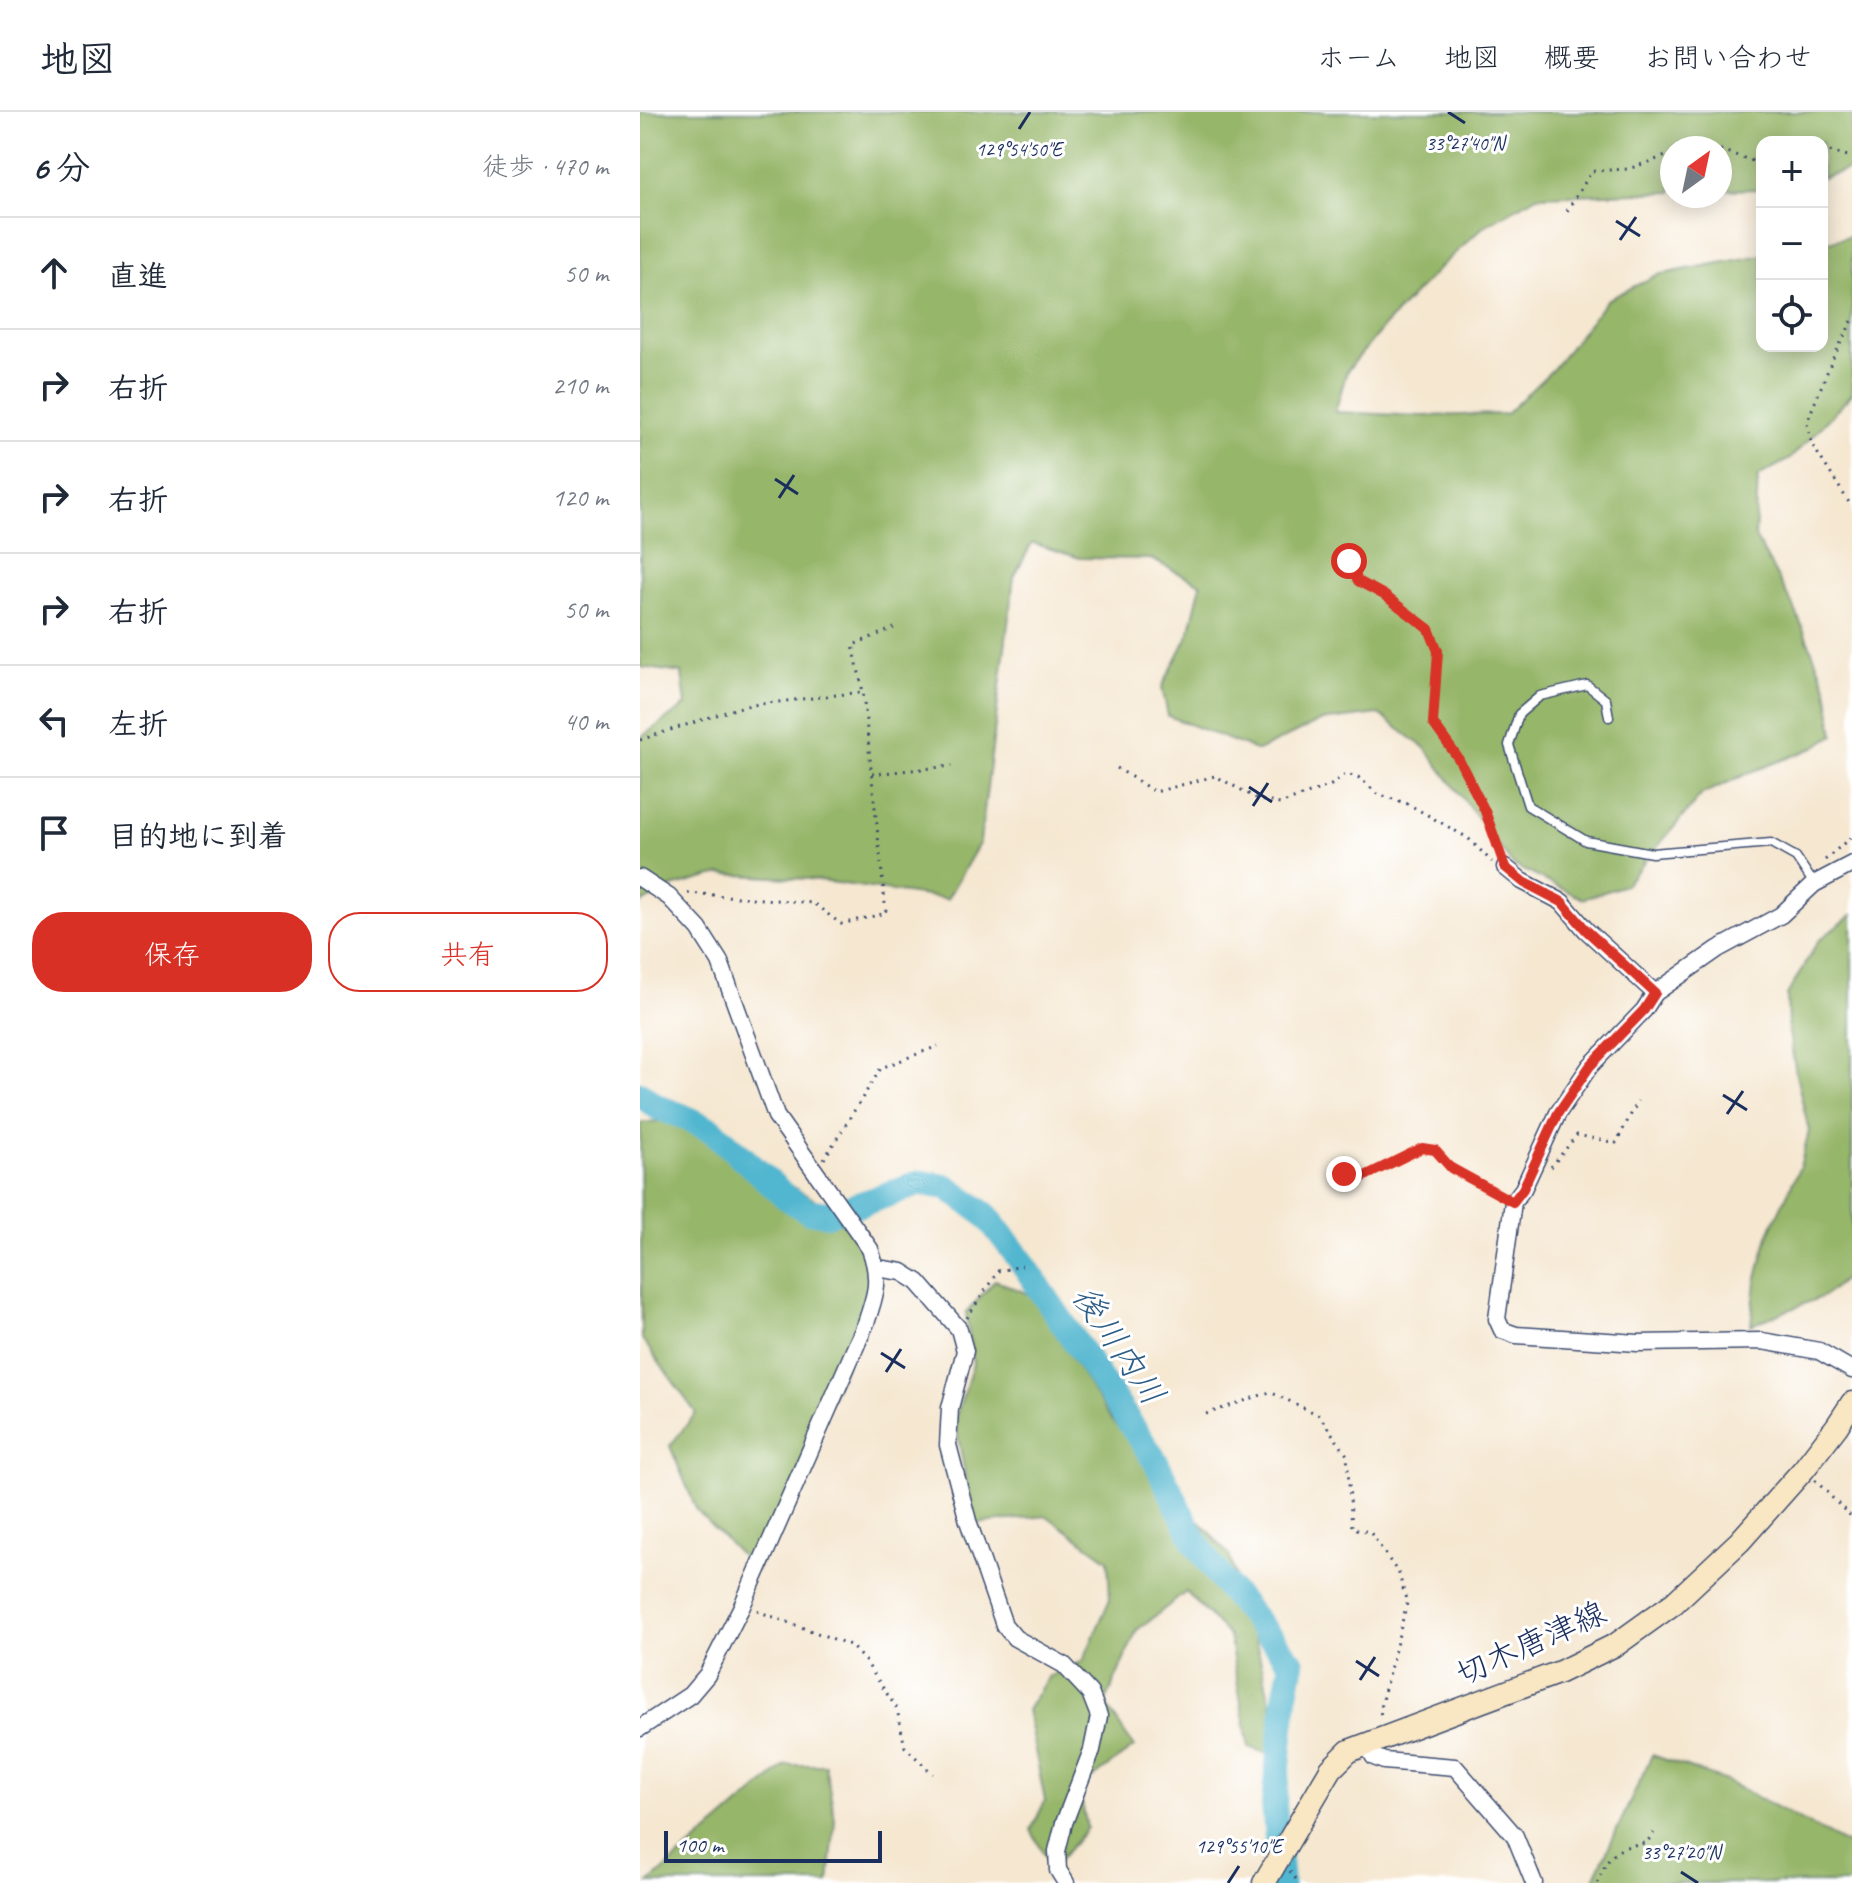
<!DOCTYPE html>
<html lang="ja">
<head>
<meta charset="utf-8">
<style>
	body { margin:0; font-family:Caveat,"Klee One",sans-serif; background:#f2f2f3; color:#1f2937 }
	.controls { position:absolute; right:24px; top:24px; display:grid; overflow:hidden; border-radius:16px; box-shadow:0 4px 20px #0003 }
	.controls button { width:72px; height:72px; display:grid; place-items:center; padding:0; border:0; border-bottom:2px solid #e0e1e3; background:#fff; color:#1f2937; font:40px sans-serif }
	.compass { position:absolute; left:1020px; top:24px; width:72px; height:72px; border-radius:50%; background:#fff; box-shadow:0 4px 20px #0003; rotate:33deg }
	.scale { position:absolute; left:24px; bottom:20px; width:218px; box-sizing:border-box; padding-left:8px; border:4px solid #1b2f5e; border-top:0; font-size:22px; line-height:28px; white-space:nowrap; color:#1b2f5e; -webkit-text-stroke:6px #fff; paint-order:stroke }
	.stop { position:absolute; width:24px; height:24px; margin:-18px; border:6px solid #d93025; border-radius:50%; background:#fff }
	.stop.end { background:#d93025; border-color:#fff; box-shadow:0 2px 8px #0008 }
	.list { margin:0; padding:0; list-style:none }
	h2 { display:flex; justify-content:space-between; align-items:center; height:104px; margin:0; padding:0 32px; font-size:34px }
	h2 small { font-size:26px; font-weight:400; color:#747a83 }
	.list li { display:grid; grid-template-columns:52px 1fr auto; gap:24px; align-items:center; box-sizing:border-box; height:112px; padding:0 32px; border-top:2px solid #e0e1e3 }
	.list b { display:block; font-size:30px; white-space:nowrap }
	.list em { font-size:26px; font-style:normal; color:#747a83 }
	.actions { display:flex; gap:16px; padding:24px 32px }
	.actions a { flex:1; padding:18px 0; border:2px solid #d93025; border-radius:32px; text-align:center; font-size:28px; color:#d93025 }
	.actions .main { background:#d93025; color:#fff }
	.icon { flex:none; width:44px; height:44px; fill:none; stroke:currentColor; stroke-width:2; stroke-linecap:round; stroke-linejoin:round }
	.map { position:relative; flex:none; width:1212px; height:1771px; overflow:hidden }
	header { display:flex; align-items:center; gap:48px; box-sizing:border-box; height:112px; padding:0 40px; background:#fff; border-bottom:2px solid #e0e1e3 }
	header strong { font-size:38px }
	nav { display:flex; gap:44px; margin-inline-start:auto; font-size:28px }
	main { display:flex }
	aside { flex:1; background:#fff }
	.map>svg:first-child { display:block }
	.forest { fill:#96b669; stroke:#587264; stroke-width:2 }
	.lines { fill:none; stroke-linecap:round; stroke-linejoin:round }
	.river { stroke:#51b6cf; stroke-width:26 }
	.service-casing { stroke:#3c4b6f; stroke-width:11 }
	.minor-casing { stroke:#3c4b6f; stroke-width:19 }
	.secondary-casing { stroke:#3c4b6f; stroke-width:25 }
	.path { stroke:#3c4b6f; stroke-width:3; stroke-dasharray:2 6; stroke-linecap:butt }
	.service { stroke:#fff; stroke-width:8 }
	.minor { stroke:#fff; stroke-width:16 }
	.secondary { stroke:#f9e7c3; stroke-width:22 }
	.route { stroke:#d93025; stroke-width:10 }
	.ticks { fill:none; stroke:#1b2f5e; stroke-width:3 }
	.labels { text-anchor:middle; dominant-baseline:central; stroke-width:6; stroke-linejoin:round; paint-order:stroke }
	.street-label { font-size:32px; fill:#1b2f5e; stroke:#fff }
	.water-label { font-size:34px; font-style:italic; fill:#2e5e86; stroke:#fff }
	.ticks-label { font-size:20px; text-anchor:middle; fill:#1b2f5e; stroke:#fff; stroke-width:6; stroke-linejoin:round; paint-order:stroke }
</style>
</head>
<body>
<header>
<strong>地図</strong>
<nav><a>ホーム</a><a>地図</a><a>概要</a><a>お問い合わせ</a></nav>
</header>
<main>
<aside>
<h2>6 分<small>徒歩 · 470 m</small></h2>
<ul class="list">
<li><svg class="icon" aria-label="ahead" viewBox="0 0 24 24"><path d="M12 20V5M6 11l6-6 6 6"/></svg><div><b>直進</b></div><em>50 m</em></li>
<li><svg class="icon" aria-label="right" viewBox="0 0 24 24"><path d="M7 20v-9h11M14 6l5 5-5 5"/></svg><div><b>右折</b></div><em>210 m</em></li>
<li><svg class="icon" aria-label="right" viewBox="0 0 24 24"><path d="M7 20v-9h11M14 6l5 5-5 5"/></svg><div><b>右折</b></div><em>120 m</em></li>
<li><svg class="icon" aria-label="right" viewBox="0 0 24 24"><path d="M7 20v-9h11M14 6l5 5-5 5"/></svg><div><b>右折</b></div><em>50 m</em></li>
<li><svg class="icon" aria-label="left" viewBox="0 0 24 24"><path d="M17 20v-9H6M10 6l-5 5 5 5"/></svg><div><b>左折</b></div><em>40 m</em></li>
<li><svg class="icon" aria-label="arrive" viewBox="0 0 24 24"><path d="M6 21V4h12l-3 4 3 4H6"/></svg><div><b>目的地に到着</b></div></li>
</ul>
<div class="actions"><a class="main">保存</a><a>共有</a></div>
</aside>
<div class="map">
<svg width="1212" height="1771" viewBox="0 0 1212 1771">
	<rect width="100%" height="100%" fill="#fff"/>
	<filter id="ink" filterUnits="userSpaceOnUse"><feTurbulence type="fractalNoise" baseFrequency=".0125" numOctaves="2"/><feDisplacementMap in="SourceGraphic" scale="16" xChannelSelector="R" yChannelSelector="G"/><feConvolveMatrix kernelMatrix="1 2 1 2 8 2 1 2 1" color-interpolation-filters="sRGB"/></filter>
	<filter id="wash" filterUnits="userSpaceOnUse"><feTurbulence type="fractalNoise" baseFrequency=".006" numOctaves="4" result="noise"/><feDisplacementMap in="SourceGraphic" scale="32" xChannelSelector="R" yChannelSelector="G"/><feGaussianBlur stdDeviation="1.8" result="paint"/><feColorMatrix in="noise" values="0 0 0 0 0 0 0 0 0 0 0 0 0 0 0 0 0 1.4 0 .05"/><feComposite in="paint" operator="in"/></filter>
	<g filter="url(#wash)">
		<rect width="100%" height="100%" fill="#f5e7d0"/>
		<g class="forest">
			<path d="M0 0H1212V56L1182 66V30H1122V77L1080 78V36H1032V80L897 84 843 115 801 154 745 213 707 259 695 300 781 304 866 302 913 257 967 188 1017 163 1122 143V234H1182V132L1212 123V282L1150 347 1118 364 1115 425 1155 497 1187 576 1194 623 1171 637 1111 660 1062 682 985 773 943 787 873 753 786 637 739 602 680 609 618 639 528 604 522 575 549 522 561 472 511 447 440 446 392 431 374 465 340 730 307 787 169 767 80 762 32 775 0 792V626L46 593 42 561 0 555Z"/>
			<path d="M1212 803V1161L1184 1184 1111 1213 1116 1170 1128 1123 1160 1055 1169 1019 1157 967 1148 915 1147 883 1178 829Z"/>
			<path d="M38 1007 224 1117 239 1176 116 1459 57 1399 30 1334 56 1301 2 1227 0 1011Z"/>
			<path d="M355 1168 391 1183 471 1307 589 1443 619 1542 644 1647 609 1635 589 1524 546 1480 497 1518 465 1591 494 1635 439 1676 447 1716 412 1757 391 1718 405 1689 387 1598 408 1565 443 1549 470 1487 468 1448 407 1404 334 1412 315 1308 333 1252 326 1201Z"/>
			<path d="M1012 1643 1086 1669 1212 1735V1771H952Z"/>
			<path d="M146 1653H185L195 1707 189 1771H9Z"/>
		</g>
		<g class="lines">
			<path class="river" d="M0 982 17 995 42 1004 72 1018 146 1085 168 1099 187 1102 224 1091 280 1071 307 1075 346 1103 382 1150 516 1350 556 1431 584 1471 652 1551 645 1586 634 1692 641 1771"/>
		</g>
	</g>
	<g filter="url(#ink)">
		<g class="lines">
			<g class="service-casing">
				<path id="service" d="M969 605 966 588 947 573 900 584 879 602 869 633 888 694 946 729 1012 741 1131 731 1156 745 1174 772"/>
			</g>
			<g class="minor-casing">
				<g id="minor">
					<path d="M1212 752 1174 772 1141 803 1078 837 1015 881 1004 898 950 954 918 1001 883 1077 873 1090 857 1207 862 1218 876 1223 998 1231 1122 1229 1179 1239 1212 1258"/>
					<path d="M865 755 882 769 922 790 946 818 1015 881"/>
					<path d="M0 766 29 785 59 817 80 850 136 1004 230 1137C241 1167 236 1182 226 1211L102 1494 67 1563 50 1583 0 1616"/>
					<path d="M237 1156 262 1160 278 1170 319 1217 325 1239 310 1296 308 1333 328 1409 364 1513 375 1526 424 1553 450 1581 459 1604 452 1638 424 1711 417 1739 418 1758 426 1771"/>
					<path d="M726 1632 734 1645 744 1649 815 1655 875 1724 894 1771"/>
				</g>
			</g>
			<g class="secondary-casing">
				<path id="secondary" d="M624 1771 691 1657 709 1639 920 1560 977 1532 1034 1491 1100 1429 1164 1357 1197 1314 1212 1291"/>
			</g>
			<g class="path">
				<path d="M1049 36 1062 32 1075 36"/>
				<path d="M1182 37 1212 45"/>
				<path d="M1080 38 1119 51 1122 50"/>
				<path d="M927 99 952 59 988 57 1032 42"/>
				<path d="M1212 209 1192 248 1167 310 1171 331 1212 395"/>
				<path d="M709 449 718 469 744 483 789 517 798 539 793 611 818 646 845 699 861 743"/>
				<path d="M0 628 104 594 222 580"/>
				<path d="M477 656 515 680 575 664 620 688 640 692 691 673 705 662 718 665 738 682 768 692 828 726 852 750"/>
				<path d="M232 662 312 654"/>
				<path d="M1185 748 1212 724"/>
				<path d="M48 781 173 791 201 812 246 801 223 580 213 533 254 516"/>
				<path d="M184 1047 241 956 298 934"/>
				<path d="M911 1055 937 1023 976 1031 998 989"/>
				<path d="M704 1062 721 1066 782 1036 795 1038 811 1056 862 1084"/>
				<path d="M327 1206 358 1159 382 1154"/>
				<path d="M566 1302 630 1280 679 1303 707 1343 712 1416 730 1420 759 1462 767 1491 740 1596 741 1607"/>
				<path d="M1175 1368 1212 1406"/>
				<path d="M117 1499 210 1533 226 1550 257 1597 265 1635 293 1662"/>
				<path d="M650 1759 659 1771"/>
				<path d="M957 1771C969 1743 974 1735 1006 1731L1014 1721"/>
			</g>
			<use href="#service" class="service"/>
			<use href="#minor" class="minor"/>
			<use href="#secondary" class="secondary"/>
		</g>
	</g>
	<g class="lines" filter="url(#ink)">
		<path class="route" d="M704 1062 721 1066 782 1036 795 1038 811 1056 873 1090 883 1077 918 1001 950 954 1004 898 1015 881 946 818 922 790 882 769 865 755 845 699 818 646 793 611 798 539 789 517 744 483 718 469 709 449"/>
	</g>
	<path class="ticks" d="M808 0 825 11M379 17 390 0M976 109 1000 124M980 128 996 105M135 367 158 382M139 386 154 363M609 675 632 690M613 694 628 671M1083 983 1107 998M1087 1002 1103 979M241 1241 265 1256M246 1260 261 1237M716 1549 739 1564M720 1568 735 1545M1041 1760 1058 1771M588 1771 599 1754"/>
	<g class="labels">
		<g class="street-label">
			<text transform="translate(891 1531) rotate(-24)">切木唐津線</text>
		</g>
		<g class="water-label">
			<text transform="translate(479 1233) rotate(56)">後川内川</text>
		</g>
	</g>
	<g class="ticks-label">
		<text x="825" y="38">33°27'40"N</text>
		<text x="379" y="44">129°54'50"E</text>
		<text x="599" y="1741">129°55'10"E</text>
		<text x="1041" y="1747">33°27'20"N</text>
	</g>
</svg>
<div class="controls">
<button>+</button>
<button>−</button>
<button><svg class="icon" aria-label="locate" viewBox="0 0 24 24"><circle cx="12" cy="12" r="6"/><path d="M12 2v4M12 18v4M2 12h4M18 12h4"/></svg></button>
</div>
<svg class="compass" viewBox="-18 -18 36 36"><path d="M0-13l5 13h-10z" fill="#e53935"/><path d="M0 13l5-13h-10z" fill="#747a83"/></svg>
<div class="scale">100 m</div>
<div class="stop" style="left:709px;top:449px"></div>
<div class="stop end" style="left:704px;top:1062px"></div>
</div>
</main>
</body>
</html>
